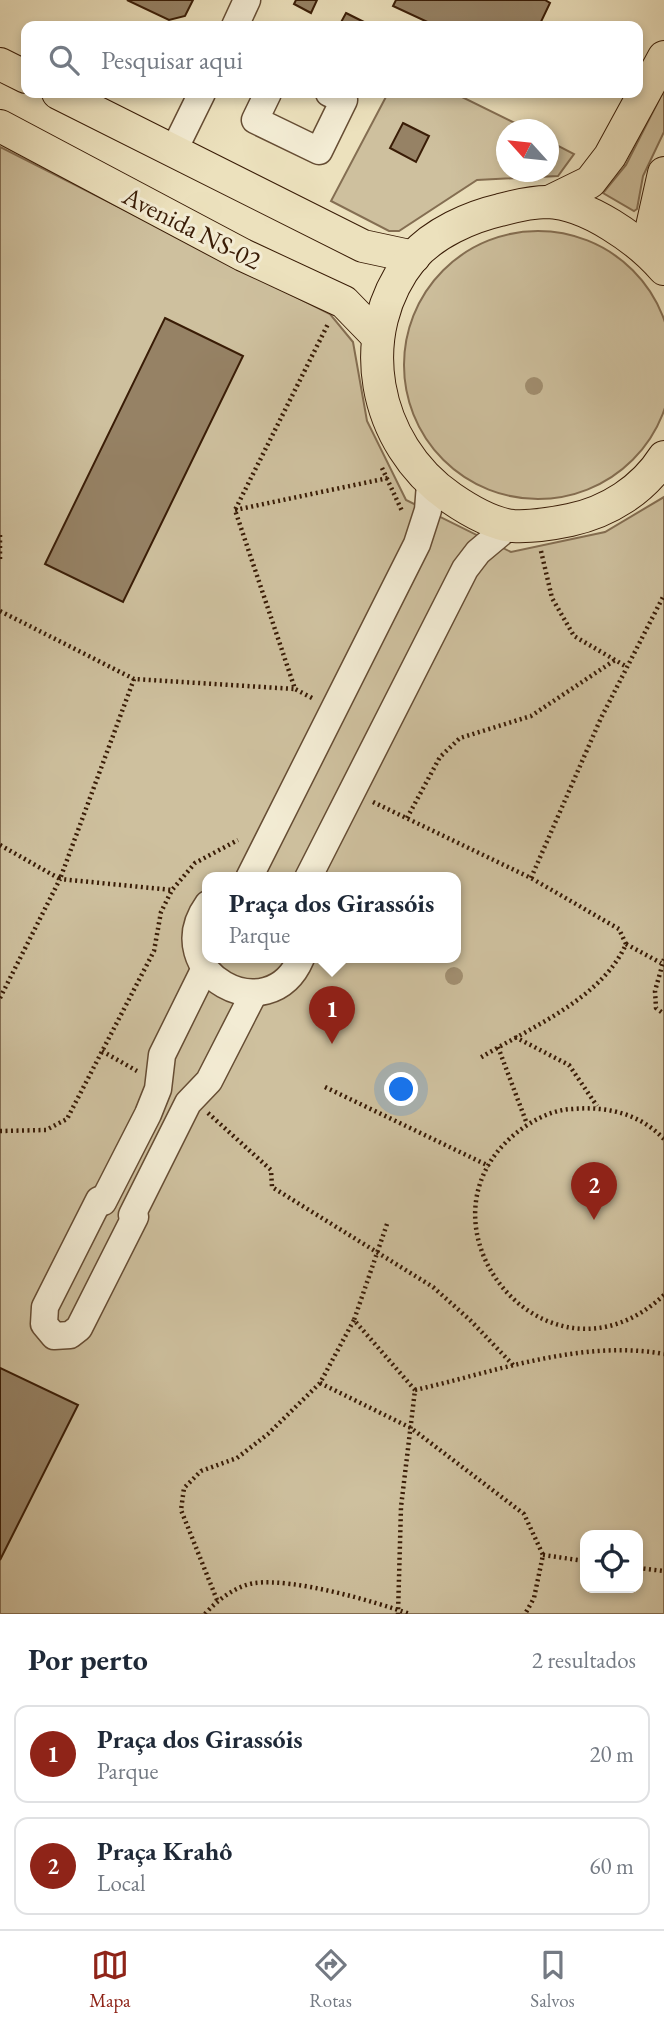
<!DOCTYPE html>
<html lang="pt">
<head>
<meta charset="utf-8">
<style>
	body { margin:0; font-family:"EB Garamond",serif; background:#f2f2f3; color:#1f2937 }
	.controls { position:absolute; right:21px; bottom:21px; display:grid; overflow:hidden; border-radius:14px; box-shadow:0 4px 10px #0003 }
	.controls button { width:63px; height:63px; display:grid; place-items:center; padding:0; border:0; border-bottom:2px solid #e0e1e3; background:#fff; color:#1f2937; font:35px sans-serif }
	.compass { position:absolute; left:496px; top:119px; width:63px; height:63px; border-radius:50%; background:#fff; box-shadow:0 4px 10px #0003; rotate:297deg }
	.you { position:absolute; left:402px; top:1090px; width:24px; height:24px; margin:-18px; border:5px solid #fff; border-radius:50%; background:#1a73e8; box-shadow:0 0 0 10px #1a73e833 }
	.badge { display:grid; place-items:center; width:46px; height:46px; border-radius:50%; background:#8f2418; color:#fff; font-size:23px; font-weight:700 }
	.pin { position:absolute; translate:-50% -58px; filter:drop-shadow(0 2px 4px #0008) }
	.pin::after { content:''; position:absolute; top:37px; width:24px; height:21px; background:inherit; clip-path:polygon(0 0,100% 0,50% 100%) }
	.popup { position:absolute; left:202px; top:872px; width:259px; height:91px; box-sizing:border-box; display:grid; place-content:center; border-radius:14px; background:#fff; filter:drop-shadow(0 2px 5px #0005); font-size:23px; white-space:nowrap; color:#747a83 }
	.popup b { font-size:26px; color:#1f2937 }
	.popup::after { content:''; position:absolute; left:50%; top:100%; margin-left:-14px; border:14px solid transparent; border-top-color:#fff }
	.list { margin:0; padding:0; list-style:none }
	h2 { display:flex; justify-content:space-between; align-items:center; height:91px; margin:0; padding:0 28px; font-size:30px }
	h2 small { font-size:23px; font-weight:400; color:#747a83 }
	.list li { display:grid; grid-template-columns:46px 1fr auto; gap:21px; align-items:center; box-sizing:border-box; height:98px; margin:0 14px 14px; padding:0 14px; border:2px solid #e0e1e3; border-radius:14px }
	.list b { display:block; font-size:26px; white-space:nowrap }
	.list p { margin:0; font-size:23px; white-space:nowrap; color:#747a83 }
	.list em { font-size:23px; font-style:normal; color:#747a83 }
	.icon { flex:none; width:38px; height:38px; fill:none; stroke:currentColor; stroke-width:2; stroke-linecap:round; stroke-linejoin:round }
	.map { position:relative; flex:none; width:664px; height:1614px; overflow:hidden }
	.search { position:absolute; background:#fff; box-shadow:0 4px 10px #0003; left:21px; right:21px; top:21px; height:77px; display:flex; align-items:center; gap:18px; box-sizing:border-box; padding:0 24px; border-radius:14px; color:#747a83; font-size:26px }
	.sheet { height:315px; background:#fff }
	nav { display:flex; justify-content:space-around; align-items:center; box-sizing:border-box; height:98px; border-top:2px solid #e0e1e3; background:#fff; font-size:19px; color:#747a83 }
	nav a { display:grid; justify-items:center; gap:4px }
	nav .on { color:#8f2418 }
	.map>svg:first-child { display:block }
	.green { fill:#cec09e; stroke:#846e52; stroke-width:2; fill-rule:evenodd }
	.building { fill:#968265; stroke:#391c06; stroke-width:2 }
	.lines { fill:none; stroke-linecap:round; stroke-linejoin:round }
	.minor-casing { stroke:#664d34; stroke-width:29 }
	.major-casing { stroke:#391c06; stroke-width:34 }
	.path { stroke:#391c06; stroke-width:4.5; stroke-dasharray:2 3.5; stroke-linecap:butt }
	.minor { stroke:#f3ecd4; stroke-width:26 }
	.major { stroke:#ece1bd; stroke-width:32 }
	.tree { fill:#a29072 }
	.labels { text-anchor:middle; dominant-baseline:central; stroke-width:6; stroke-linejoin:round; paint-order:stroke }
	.street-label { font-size:26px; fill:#391c06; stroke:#f3ecd4 }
</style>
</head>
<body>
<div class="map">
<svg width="664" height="1614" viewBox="0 0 664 1614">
	<rect width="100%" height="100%" fill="#ece1bd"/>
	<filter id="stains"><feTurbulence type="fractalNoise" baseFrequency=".00286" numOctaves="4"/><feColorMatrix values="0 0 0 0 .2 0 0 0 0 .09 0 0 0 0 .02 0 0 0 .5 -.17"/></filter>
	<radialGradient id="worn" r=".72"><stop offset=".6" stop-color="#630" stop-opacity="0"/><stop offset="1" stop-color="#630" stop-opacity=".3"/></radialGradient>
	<g class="green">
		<path d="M664 90V132L643 176 637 209 634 211 603 193 626 165Z"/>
		<path d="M388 93H454L527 129 506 130V172H548L549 141 574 154 558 176 477 180 399 231H389L331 201Z"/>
		<path d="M0 147 330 314 353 342 367 421 406 500 511 552 605 532 664 497V1614H0ZM208 878H456V958H208ZM585 1535H638V1588H585Z"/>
		<circle cx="538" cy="365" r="134"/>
	</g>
	<g class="building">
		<path d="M127 0H193L185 16 169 20Z"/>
		<path d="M296 0H317L311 13 294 4Z"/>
		<path d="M396 0H545L550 3 539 26H436L393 6Z"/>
		<path d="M346 13 372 26H339Z"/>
		<path d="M403 123 429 136 416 162 390 148Z"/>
		<path d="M165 318 243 356 123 602 45 564Z"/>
		<path d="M0 1368 78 1405 0 1560Z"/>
	</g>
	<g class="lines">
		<g class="minor-casing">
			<g id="minor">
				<path d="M235 26 247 0"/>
				<path d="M268 93 255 120 319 151 344 100 329 93"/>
				<path d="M173 152 202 93"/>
				<path d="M249 878 417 544 428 510 430 484"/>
				<path d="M308 878 465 569 478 552 509 526"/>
				<path d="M208 904C159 972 269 1033 301 958"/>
				<path d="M99 1200 45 1307 44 1324 54 1336 70 1335 79 1328 135 1217"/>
				<path d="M103 1202 148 1114 158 1089 162 1055 205 968"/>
				<path d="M132 1215 188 1103 209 1081 254 993"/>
			</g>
		</g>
		<g class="major-casing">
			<g id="major">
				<path d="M0 64 26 77"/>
				<path d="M58 93 363 246 414 257"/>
				<path d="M0 126 243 255 344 302 377 336"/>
				<path d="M549 202 590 182 610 156 664 57"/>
				<path d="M647 249 664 173"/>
				<path d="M664 269C639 240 587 203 547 202 532 202 515 206 500 210 470 217 434 233 413 257 351 333 373 444 451 498 467 509 492 524 513 526 533 527 551 524 570 520 608 512 643 490 664 457"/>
			</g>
		</g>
		<g class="path">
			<path d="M382 468 402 511"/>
			<path d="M235 510 388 478"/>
			<path d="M0 535V560"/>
			<path d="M541 551 552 598 574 636 627 667"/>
			<path d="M0 611 134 679 295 689"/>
			<path d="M312 698 295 689 235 510 328 324"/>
			<path d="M373 802 531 878 619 929 626 944C602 999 529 1028 480 1058"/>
			<path d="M407 818 440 757 460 738 531 716 615 660"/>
			<path d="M0 845 60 879 134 679"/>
			<path d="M531 878 601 718 664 595"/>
			<path d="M626 944 661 963"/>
			<path d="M664 959 655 991 656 1008 664 1014"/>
			<path d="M0 998 60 879 172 890"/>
			<path d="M515 1037 569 1065 597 1106"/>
			<path d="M498 1047 527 1124"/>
			<path d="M102 1051 137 1071"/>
			<path d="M325 1087 489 1166"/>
			<path d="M208 1113 271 1170 272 1187 433 1287 470 1320 515 1367"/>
			<path d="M0 1131 46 1130 67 1119 154 951 161 912 172 890 195 863 238 840"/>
			<path d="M664 1139C639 1113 606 1106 572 1109 551 1110 531 1121 515 1134 404 1226 548 1403 664 1295"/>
			<path d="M387 1224 354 1320 415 1390 401 1507 398 1614"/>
			<path d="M320 1383 411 1428 524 1514 543 1555 534 1598 525 1614"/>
			<path d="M415 1390C495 1372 581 1339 664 1354"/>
			<path d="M543 1555 585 1561"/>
			<path d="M638 1568 664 1571"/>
			<path d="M217 1600 181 1510 184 1488 201 1471 237 1458 268 1434 320 1383 354 1320"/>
			<path d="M205 1614C216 1601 237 1585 255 1583 294 1578 373 1601 410 1614"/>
		</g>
		<use href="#minor" class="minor"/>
		<use href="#major" class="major"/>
	</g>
	<g class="tree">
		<circle cx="534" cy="386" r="9"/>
		<circle cx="454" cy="976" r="9"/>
	</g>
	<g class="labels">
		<g class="street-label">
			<text transform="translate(192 228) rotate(27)">Avenida NS-02</text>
		</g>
	</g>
	<rect width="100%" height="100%" filter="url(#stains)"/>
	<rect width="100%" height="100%" fill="url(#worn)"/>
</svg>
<div class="controls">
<button><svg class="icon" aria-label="locate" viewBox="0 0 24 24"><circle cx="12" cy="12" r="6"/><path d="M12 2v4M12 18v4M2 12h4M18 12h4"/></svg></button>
</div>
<svg class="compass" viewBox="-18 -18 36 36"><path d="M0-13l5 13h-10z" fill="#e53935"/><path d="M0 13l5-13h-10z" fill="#747a83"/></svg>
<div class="you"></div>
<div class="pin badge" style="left:332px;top:1044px">1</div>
<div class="popup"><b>Praça dos Girassóis</b>Parque</div>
<div class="pin badge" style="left:594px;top:1220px">2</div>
<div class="search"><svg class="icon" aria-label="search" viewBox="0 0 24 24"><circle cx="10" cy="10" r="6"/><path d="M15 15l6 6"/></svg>Pesquisar aqui</div>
</div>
<section class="sheet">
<h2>Por perto<small>2 resultados</small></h2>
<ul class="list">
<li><span class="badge">1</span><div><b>Praça dos Girassóis</b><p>Parque</p></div><em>20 m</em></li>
<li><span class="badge">2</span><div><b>Praça Krahô</b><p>Local</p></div><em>60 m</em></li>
</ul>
</section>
<nav>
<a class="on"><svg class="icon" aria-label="map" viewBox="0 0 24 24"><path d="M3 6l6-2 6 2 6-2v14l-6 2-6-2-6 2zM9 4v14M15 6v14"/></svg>Mapa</a>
<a><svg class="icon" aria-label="directions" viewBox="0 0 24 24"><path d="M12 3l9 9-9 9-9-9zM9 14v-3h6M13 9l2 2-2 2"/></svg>Rotas</a>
<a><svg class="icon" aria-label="saved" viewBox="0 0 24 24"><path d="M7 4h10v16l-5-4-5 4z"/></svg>Salvos</a>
</nav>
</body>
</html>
